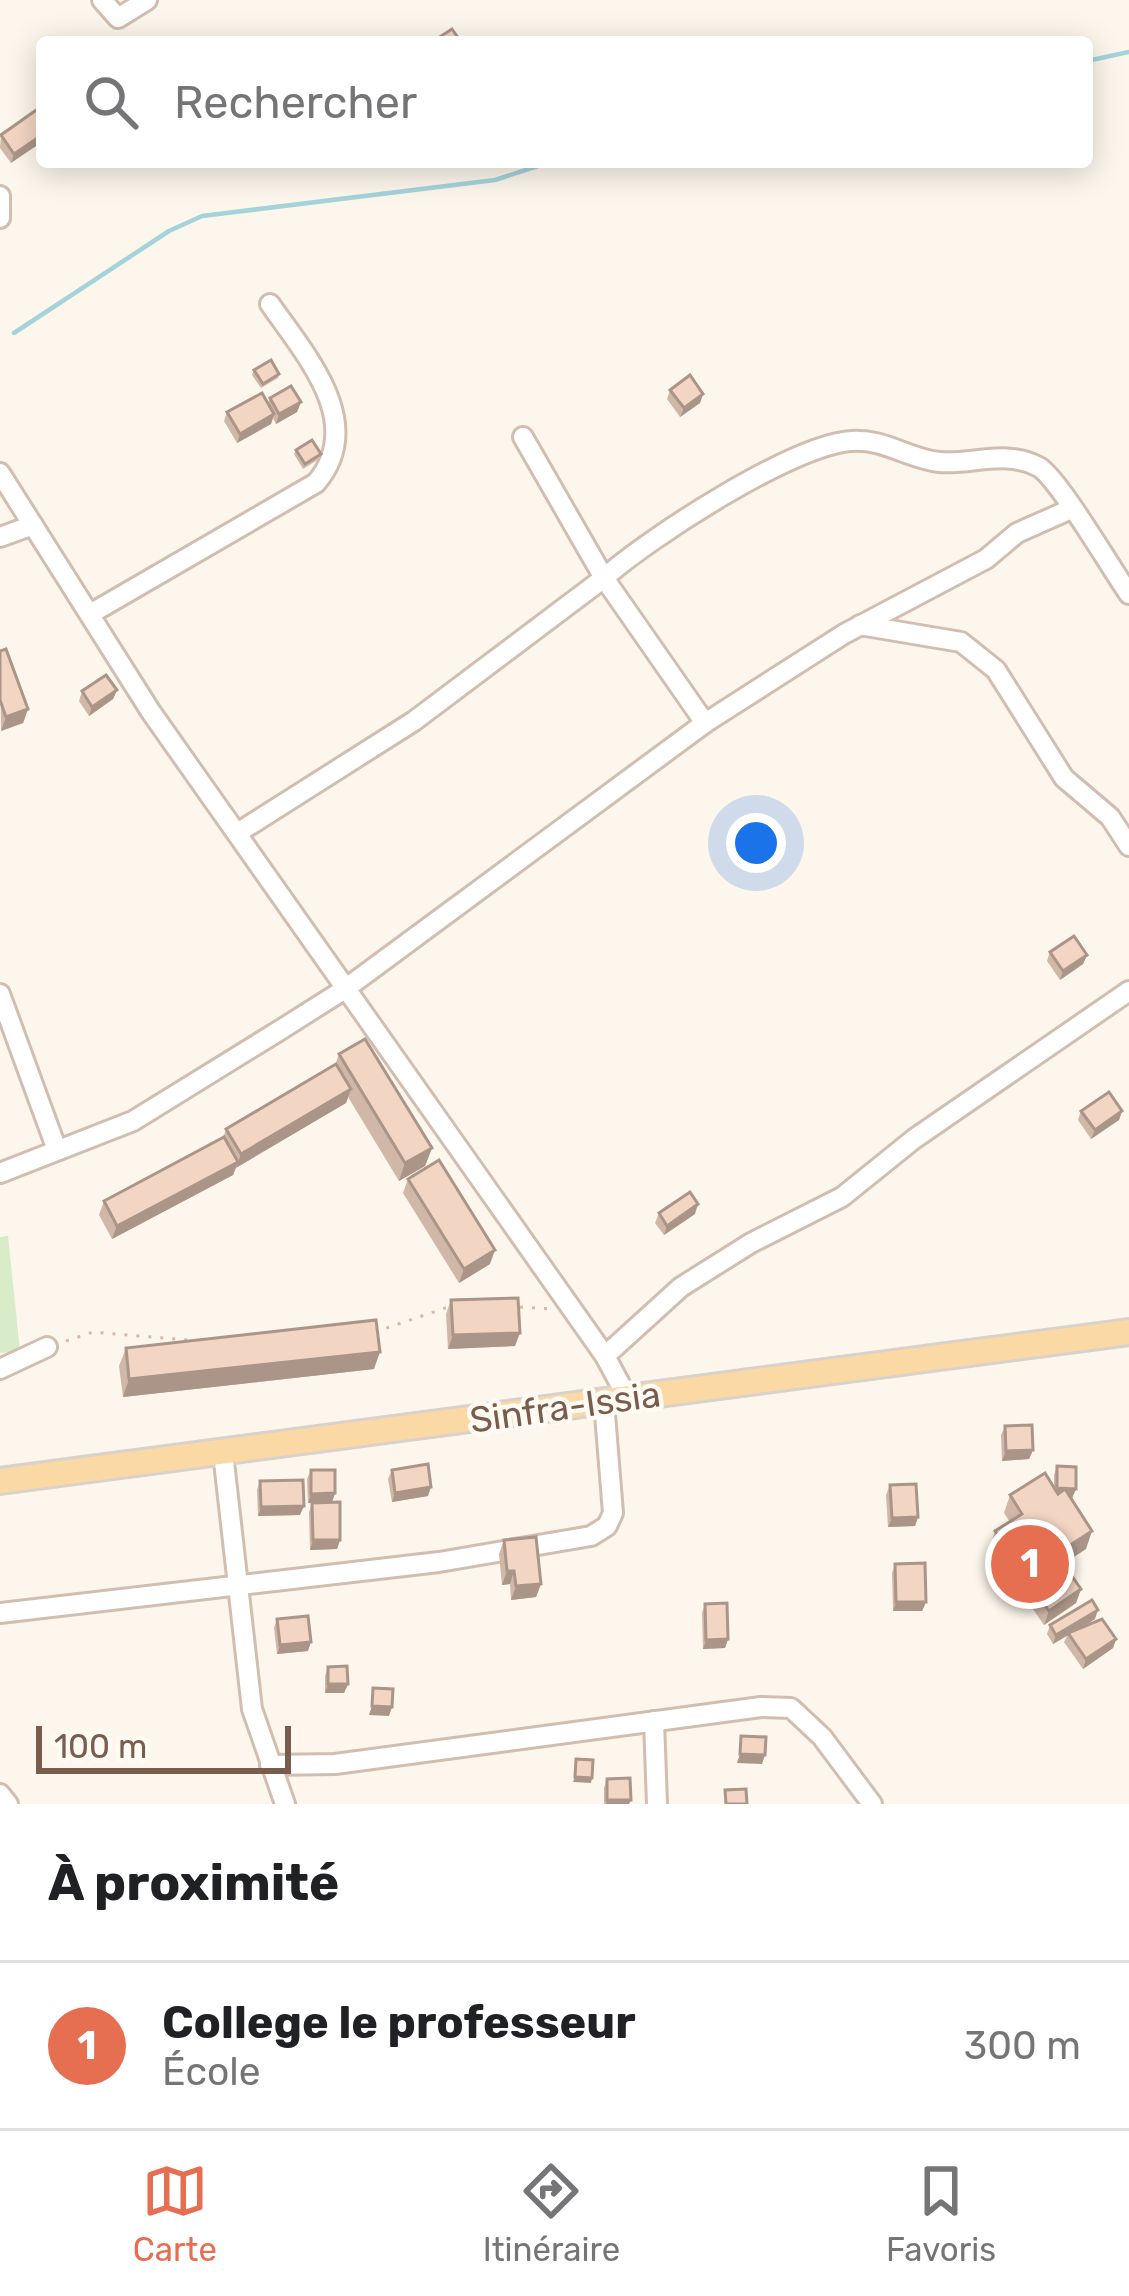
<!DOCTYPE html>
<html lang="fr">
<head>
<meta charset="utf-8">
<style>
	body { margin:0; font-family:Rubik,sans-serif; background:#f2f2f2; color:#202124 }
	.scale { position:absolute; left:36px; bottom:30px; width:255px; box-sizing:border-box; padding-left:12px; border:6px solid #7a5c4d; border-top:0; font-size:33px; line-height:42px; white-space:nowrap; color:#7a5c4d; -webkit-text-stroke:9px #fffaf3; paint-order:stroke }
	.you { position:absolute; left:756px; top:843px; width:42px; height:42px; margin:-30px; border:9px solid #fff; border-radius:50%; background:#1a73e8; box-shadow:0 0 0 18px #1a73e833 }
	.badge { display:grid; place-items:center; width:78px; height:78px; border-radius:50%; background:#e76f51; color:#fff; font-size:39px; font-weight:700 }
	.pin { position:absolute; translate:-50% -50%; border:6px solid #fff; box-shadow:0 3px 12px #0006 }
	.list { margin:0; padding:0; list-style:none }
	h2 { display:flex; justify-content:space-between; align-items:center; height:156px; margin:0; padding:0 48px; font-size:51px }
	h2 small { font-size:39px; font-weight:400; color:#757577 }
	.list li { display:grid; grid-template-columns:78px 1fr auto; gap:36px; align-items:center; box-sizing:border-box; height:168px; padding:0 48px; border-top:3px solid #e0e0e0 }
	.list b { display:block; font-size:45px; white-space:nowrap }
	.list p { margin:0; font-size:39px; white-space:nowrap; color:#757577 }
	.list em { font-size:39px; font-style:normal; color:#757577 }
	.icon { flex:none; width:66px; height:66px; fill:none; stroke:currentColor; stroke-width:2; stroke-linecap:round; stroke-linejoin:round }
	.map { position:relative; flex:none; width:1129px; height:1804px; overflow:hidden }
	.search { position:absolute; background:#fff; box-shadow:0 6px 30px #0003; left:36px; right:36px; top:36px; height:132px; display:flex; align-items:center; gap:30px; box-sizing:border-box; padding:0 42px; border-radius:12px; color:#757577; font-size:45px }
	.sheet { height:324px; background:#fff }
	nav { display:flex; justify-content:space-around; align-items:center; box-sizing:border-box; height:168px; border-top:3px solid #e0e0e0; background:#fff; font-size:33px; color:#757577 }
	nav a { display:grid; justify-items:center; gap:6px }
	nav .on { color:#e76f51 }
	.map>svg:first-child { display:block }
	.green { fill:#d8ecc9 }
	.lines { fill:none; stroke-linecap:round; stroke-linejoin:round }
	.stream { stroke:#a5d3da; stroke-width:4.5 }
	.minor-casing { stroke:#d1beb0; stroke-width:24 }
	.major-casing { stroke:#dad1cd; stroke-width:30 }
	.path { stroke:#d9b8a5; stroke-width:3; stroke-dasharray:3 9; stroke-linecap:butt }
	.minor { stroke:#fff; stroke-width:18 }
	.major { stroke:#fbd9a5; stroke-width:24 }
	.wall { fill:#d1b7a8 }
	.shaded-wall { fill:#aa9588 }
	.building { fill:#f3d5c3; stroke:#aa9588; stroke-width:3 }
	.labels { text-anchor:middle; dominant-baseline:central; stroke-width:9; stroke-linejoin:round; paint-order:stroke }
	.street-label { font-size:36px; fill:#7a5c4d; stroke:#fffaf3 }
</style>
</head>
<body>
<div class="map">
<svg width="1129" height="1804" viewBox="0 0 1129 1804">
	<rect width="100%" height="100%" fill="#fdf6ec"/>
	<path class="green" d="M8 1236 20 1351 0 1353V1237Z"/>
	<g class="lines">
		<g class="stream">
			<path d="M1087 61 1129 52"/>
			<path d="M14 333 169 231 202 216 495 180 550 162"/>
		</g>
		<g class="minor-casing">
			<g id="minor">
				<path d="M102 0 118 18 147 0"/>
				<path d="M0 196V218"/>
				<path d="M523 437 604 578C649 538 792 445 851 441 883 438 909 459 939 462 973 465 1005 449 1039 467 1059 479 1112 570 1129 594"/>
				<path d="M0 473 151 712 605 1356 627 1397"/>
				<path d="M0 537 33 525"/>
				<path d="M90 614 316 483C367 423 306 356 270 304"/>
				<path d="M860 625 961 642 996 670 1064 778 1110 817 1129 846"/>
				<path d="M239 832 414 721 604 578 705 723"/>
				<path d="M0 994 57 1150"/>
				<path d="M0 1173 133 1121 277 1032 345 989 705 723 844 634 986 559 1017 533 1071 509"/>
				<path d="M605 1356 681 1287 751 1243 842 1197 914 1139 1129 991"/>
				<path d="M0 1369 47 1347"/>
				<path d="M223 1453 252 1709 285 1804"/>
				<path d="M0 1613 439 1562 591 1536 607 1526 613 1513 604 1402"/>
				<path d="M654 1721 657 1804"/>
				<path d="M270 1765 335 1764 761 1707 791 1708 822 1737 872 1804"/>
				<path d="M0 1794 8 1804"/>
			</g>
		</g>
		<g class="major-casing">
			<path id="major" d="M0 1481 1129 1332"/>
		</g>
		<g class="path">
			<path d="M520 1307 552 1309"/>
			<path d="M375 1332 451 1306"/>
			<path d="M66 1341 93 1332 198 1341"/>
		</g>
		<use href="#minor" class="minor"/>
		<use href="#major" class="major"/>
	</g>
	<g class="wall">
		<path d="M42 106 11 163 0 148 1 135Z"/>
		<path d="M254 370 279 374 278 378 261 388 252 375Z"/>
		<path d="M670 390 703 394 700 403 680 417 667 399Z"/>
		<path d="M270 398 301 402 297 412 276 424 273 418 271 424 237 443 224 421 227 412 268 403Z"/>
		<path d="M296 450 319 459 303 469 294 454Z"/>
		<path d="M0 651 28 709 23 723 1 731Z"/>
		<path d="M117 690 113 699 89 716 79 701 82 691Z"/>
		<path d="M1050 952 1087 955 1083 964 1060 980 1047 961Z"/>
		<path d="M339 1054 432 1148 425 1166 399 1181 348 1097 346 1103 236 1167 233 1175 112 1239 99 1215 104 1201 223 1138 226 1129 335 1065Z"/>
		<path d="M1081 1111H1122L1119 1120 1091 1139 1078 1120Z"/>
		<path d="M408 1179 490 1264 459 1283 403 1193Z"/>
		<path d="M659 1213 695 1214 664 1235 655 1223Z"/>
		<path d="M451 1300 515 1346 448 1349 446 1314Z"/>
		<path d="M126 1348 374 1369 123 1397 119 1366Z"/>
		<path d="M1005 1426 1033 1450 1029 1459 1002 1461 1001 1435Z"/>
		<path d="M1057 1466 1076 1489 1072 1498H1070L1086 1549 1064 1563 1081 1589 1076 1603 1044 1625 1023 1595 1025 1588 1018 1593 989 1549 995 1531 1010 1522 1004 1513 1010 1495 1054 1487V1475Z"/>
		<path d="M311 1470 335 1493 332 1502 308 1503 307 1479Z"/>
		<path d="M392 1470 428 1496 392 1502 388 1479Z"/>
		<path d="M260 1481 300 1515 258 1516 257 1490Z"/>
		<path d="M890 1485 918 1517 915 1526 888 1527 886 1495Z"/>
		<path d="M312 1503 340 1540 337 1549 310 1550 309 1512Z"/>
		<path d="M504 1540 541 1584 536 1597 511 1600 510 1584 502 1585 499 1554Z"/>
		<path d="M895 1564 926 1602 922 1611H893L892 1573Z"/>
		<path d="M705 1604 728 1639 725 1648 703 1649 702 1613Z"/>
		<path d="M277 1619 308 1651 277 1654 274 1628Z"/>
		<path d="M1095 1619 1079 1629 1116 1639 1113 1648 1083 1669 1064 1642 1067 1636 1053 1644 1047 1634 1050 1625Z"/>
		<path d="M328 1667 348 1684 344 1693H325V1676Z"/>
		<path d="M607 1779 629 1804H604V1788Z"/>
	</g>
	<g class="shaded-wall">
		<path d="M42 135V142L11 163 14 154Z"/>
		<path d="M703 394 700 403 680 417 684 408Z"/>
		<path d="M301 402 297 412 276 424 279 414Z"/>
		<path d="M274 414 271 424 237 443 240 434Z"/>
		<path d="M117 690 113 699 89 716 92 707Z"/>
		<path d="M28 709 23 723 1 731 6 717Z"/>
		<path d="M1087 955 1083 964 1060 980 1063 971Z"/>
		<path d="M351 1089 346 1103 236 1168 241 1154Z"/>
		<path d="M1122 1111 1119 1120 1091 1139 1095 1130Z"/>
		<path d="M432 1148 425 1166 399 1181 405 1163Z"/>
		<path d="M238 1162 233 1175 112 1239 117 1226Z"/>
		<path d="M698 1204 695 1214 664 1235 667 1226Z"/>
		<path d="M495 1250 490 1264 459 1283 464 1269Z"/>
		<path d="M520 1333 515 1346 448 1349 453 1335Z"/>
		<path d="M380 1352 374 1369 123 1397 129 1379Z"/>
		<path d="M1033 1450 1029 1459 1002 1461 1006 1451Z"/>
		<path d="M431 1487 428 1496 392 1502 395 1493Z"/>
		<path d="M1057 1488 1076 1489 1072 1498 1054 1497Z"/>
		<path d="M335 1493 332 1502 308 1503 311 1494Z"/>
		<path d="M304 1506 300 1515 258 1516 261 1507Z"/>
		<path d="M918 1517 915 1526 888 1527 892 1518Z"/>
		<path d="M1092 1531 1086 1549 1030 1585 1028 1581 1025 1588 1018 1593 1024 1575Z"/>
		<path d="M313 1540H340L337 1549 310 1550Z"/>
		<path d="M507 1571H514L510 1584 502 1585Z"/>
		<path d="M541 1584 536 1597 511 1600 516 1586Z"/>
		<path d="M1081 1589 1076 1603 1044 1625 1049 1611Z"/>
		<path d="M896 1602H926L922 1611H893Z"/>
		<path d="M1098 1610 1095 1619 1053 1644 1056 1635Z"/>
		<path d="M728 1639 725 1648 703 1649 706 1640Z"/>
		<path d="M1116 1639 1113 1648 1083 1669 1086 1659Z"/>
		<path d="M311 1642 308 1651 277 1654 280 1645Z"/>
		<path d="M328 1684H348L344 1693H325Z"/>
		<path d="M372 1706 392 1707 389 1716 369 1715Z"/>
		<path d="M740 1754 765 1755 762 1764 737 1763Z"/>
		<path d="M575 1777 592 1778 591 1783 573 1782Z"/>
		<path d="M607 1800H631L629 1804H606Z"/>
	</g>
	<g class="building">
		<path d="M452 29 461 42H432Z"/>
		<path d="M42 106V135L14 154 1 135Z"/>
		<path d="M271 360 279 374 263 384 254 370Z"/>
		<path d="M690 375 703 394 684 408 670 390Z"/>
		<path d="M291 386 301 402 279 414 270 398Z"/>
		<path d="M262 393 274 414 240 434 227 412Z"/>
		<path d="M312 440 321 454 305 464 296 450Z"/>
		<path d="M6 649 28 709 6 717 0 700V651Z"/>
		<path d="M106 675 117 690 92 707 82 691Z"/>
		<path d="M1074 936 1087 955 1063 971 1050 952Z"/>
		<path d="M365 1039 432 1148 405 1163 339 1054Z"/>
		<path d="M336 1064 351 1089 241 1154 226 1129Z"/>
		<path d="M1109 1092 1122 1111 1095 1130 1081 1111Z"/>
		<path d="M224 1137 238 1162 117 1226 104 1201Z"/>
		<path d="M439 1160 495 1250 464 1269 408 1179Z"/>
		<path d="M690 1192 698 1204 667 1226 659 1213Z"/>
		<path d="M518 1298 520 1333 453 1335 451 1300Z"/>
		<path d="M376 1320 380 1352 129 1379 126 1348Z"/>
		<path d="M1032 1425 1033 1450 1006 1451 1005 1426Z"/>
		<path d="M428 1464 431 1487 395 1493 392 1470Z"/>
		<path d="M1057 1466 1076 1467V1489L1057 1488Z"/>
		<path d="M311 1470H335V1493L311 1494Z"/>
		<path d="M1045 1473 1058 1494 1065 1489 1092 1531 1024 1575 995 1531 1022 1514 1010 1495Z"/>
		<path d="M303 1480 304 1506 261 1507 260 1481Z"/>
		<path d="M916 1484 918 1517 892 1518 890 1485Z"/>
		<path d="M340 1502V1540H313L312 1503Z"/>
		<path d="M536 1537 541 1584 516 1586 514 1571H507L504 1540Z"/>
		<path d="M1060 1559 1081 1589 1049 1611 1028 1581Z"/>
		<path d="M925 1563 926 1602H896L895 1564Z"/>
		<path d="M1092 1600 1098 1610 1056 1635 1050 1625Z"/>
		<path d="M727 1603 728 1639 706 1640 705 1604Z"/>
		<path d="M308 1616 311 1642 280 1645 277 1619Z"/>
		<path d="M1102 1619 1116 1639 1086 1659 1068 1633Z"/>
		<path d="M347 1666 348 1684H328V1667Z"/>
		<path d="M373 1688 393 1689 392 1707 372 1706Z"/>
		<path d="M741 1736 766 1737 765 1755 740 1754Z"/>
		<path d="M576 1759 593 1760 592 1778 575 1777Z"/>
		<path d="M630 1778 631 1800H607V1779Z"/>
		<path d="M746 1789 747 1804H726L725 1790Z"/>
	</g>
	<g class="labels">
		<g class="street-label">
			<text transform="translate(565 1407) rotate(-8)">Sinfra-Issia</text>
		</g>
	</g>
</svg>
<div class="scale">100 m</div>
<div class="you"></div>
<div class="pin badge" style="left:1030px;top:1564px">1</div>
<div class="search"><svg class="icon" aria-label="search" viewBox="0 0 24 24"><circle cx="10" cy="10" r="6"/><path d="M15 15l6 6"/></svg>Rechercher</div>
</div>
<section class="sheet">
<h2>À proximité<small></small></h2>
<ul class="list">
<li><span class="badge">1</span><div><b>College le professeur</b><p>École</p></div><em>300 m</em></li>
</ul>
</section>
<nav>
<a class="on"><svg class="icon" aria-label="map" viewBox="0 0 24 24"><path d="M3 6l6-2 6 2 6-2v14l-6 2-6-2-6 2zM9 4v14M15 6v14"/></svg>Carte</a>
<a><svg class="icon" aria-label="directions" viewBox="0 0 24 24"><path d="M12 3l9 9-9 9-9-9zM9 14v-3h6M13 9l2 2-2 2"/></svg>Itinéraire</a>
<a><svg class="icon" aria-label="saved" viewBox="0 0 24 24"><path d="M7 4h10v16l-5-4-5 4z"/></svg>Favoris</a>
</nav>
</body>
</html>
